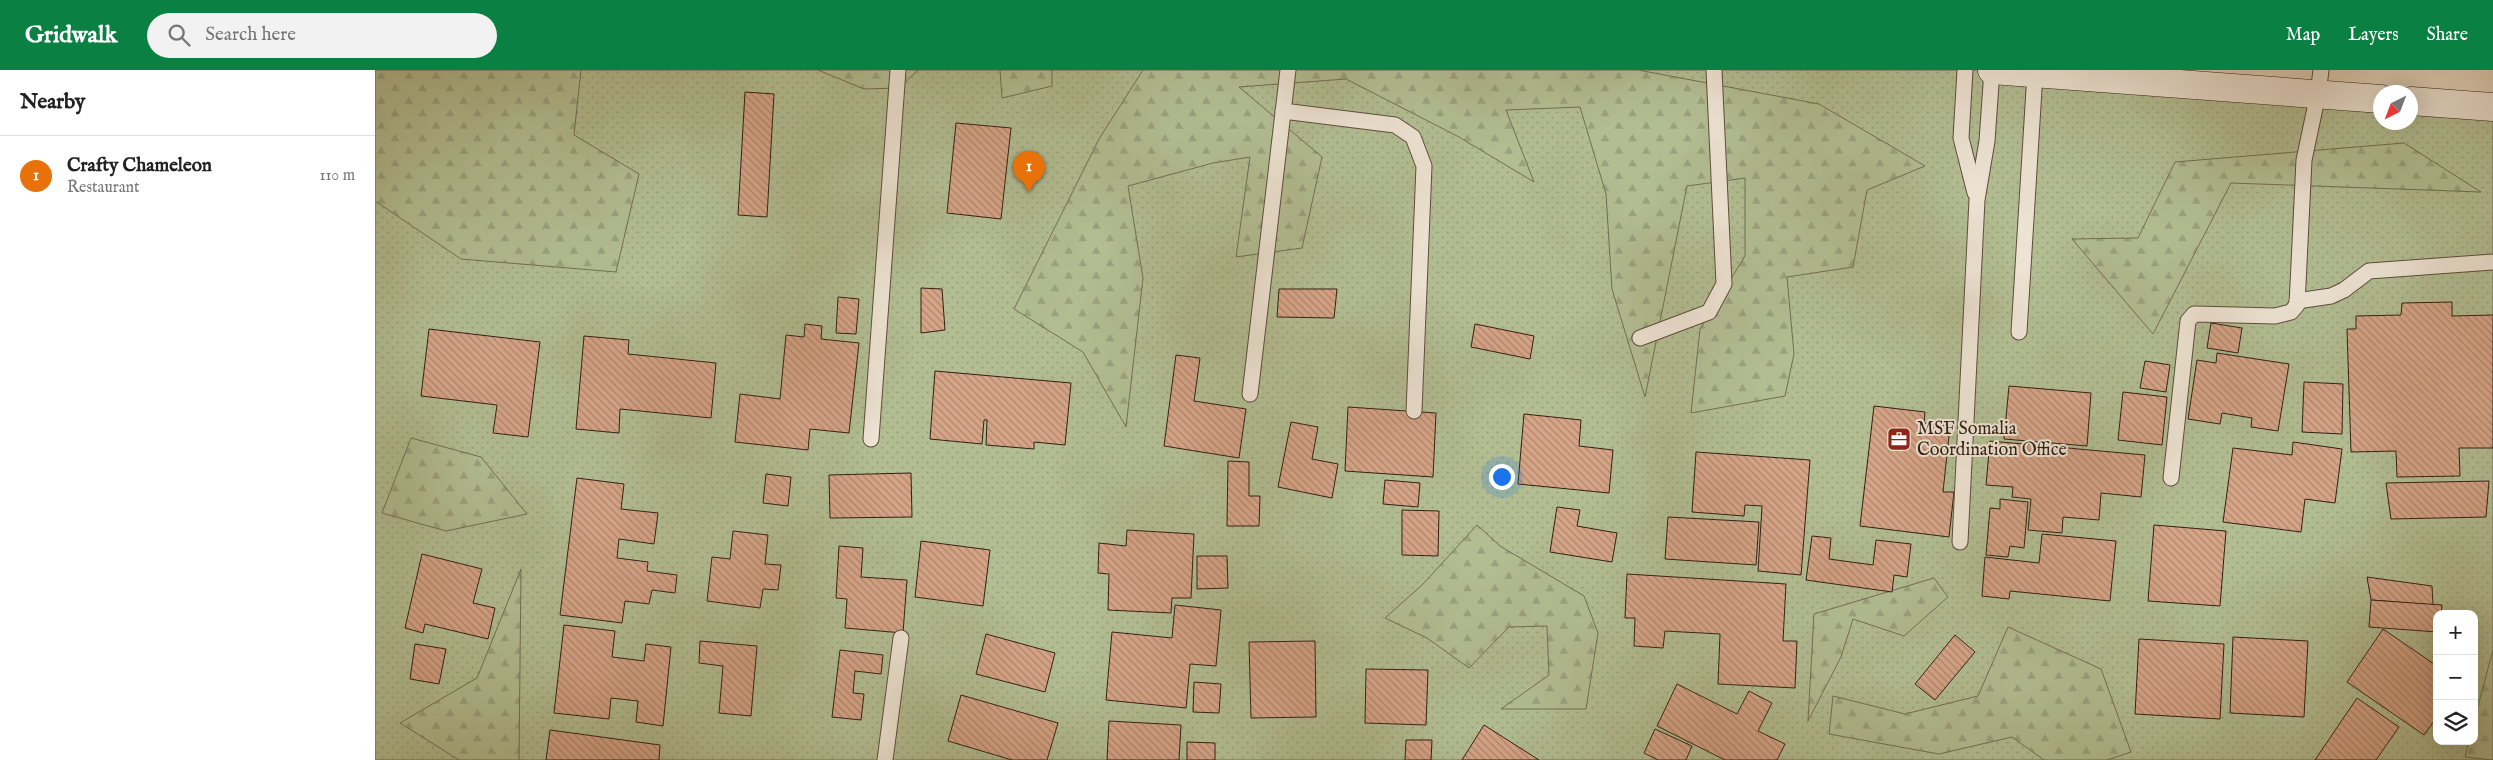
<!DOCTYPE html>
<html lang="en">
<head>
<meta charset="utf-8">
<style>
	body { margin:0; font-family:"IM FELL English",serif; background:#f2f2f2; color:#222 }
	.controls { position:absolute; right:15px; bottom:15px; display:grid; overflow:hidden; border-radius:10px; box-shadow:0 5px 20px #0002 }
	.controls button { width:45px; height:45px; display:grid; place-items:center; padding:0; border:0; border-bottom:1px solid #e0e0e0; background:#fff; color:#222; font:25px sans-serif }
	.compass { position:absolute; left:1998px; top:15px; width:45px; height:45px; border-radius:50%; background:#fff; box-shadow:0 5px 20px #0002; rotate:222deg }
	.you { position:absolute; left:1126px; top:406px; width:18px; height:18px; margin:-12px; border:4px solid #fff; border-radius:50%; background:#1a73e8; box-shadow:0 0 0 8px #1a73e833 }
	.badge { display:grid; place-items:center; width:32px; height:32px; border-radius:50%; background:#0b8043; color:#fff; font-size:16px; font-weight:700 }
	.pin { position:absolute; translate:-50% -41px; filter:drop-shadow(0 1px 2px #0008) }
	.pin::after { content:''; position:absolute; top:26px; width:18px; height:15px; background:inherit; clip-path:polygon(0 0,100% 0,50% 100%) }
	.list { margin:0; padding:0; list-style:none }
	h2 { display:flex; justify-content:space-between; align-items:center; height:65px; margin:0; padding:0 20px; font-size:21px }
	h2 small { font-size:16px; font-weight:400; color:#767676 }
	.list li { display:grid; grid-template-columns:32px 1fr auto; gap:15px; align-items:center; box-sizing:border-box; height:80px; padding:0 20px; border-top:1px solid #e0e0e0 }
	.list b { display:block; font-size:19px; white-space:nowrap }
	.list p { margin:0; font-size:16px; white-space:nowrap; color:#767676 }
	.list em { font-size:16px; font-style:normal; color:#767676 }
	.icon { flex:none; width:28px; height:28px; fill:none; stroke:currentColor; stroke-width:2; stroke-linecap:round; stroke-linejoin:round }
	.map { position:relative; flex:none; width:2118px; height:690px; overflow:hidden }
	header { display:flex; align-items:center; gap:30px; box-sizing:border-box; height:70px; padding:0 25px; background:#0b8043; color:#fff }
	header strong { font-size:24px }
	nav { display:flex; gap:28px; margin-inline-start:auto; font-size:18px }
	.search { width:350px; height:45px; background:#f2f2f2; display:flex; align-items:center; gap:12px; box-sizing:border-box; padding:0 18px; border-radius:28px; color:#767676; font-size:19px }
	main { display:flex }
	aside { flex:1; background:#fff }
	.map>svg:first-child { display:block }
	.grass { fill:url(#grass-dots); stroke:#726e52; fill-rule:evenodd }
	.forest { fill:url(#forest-firs); stroke:#726e52 }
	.building { fill:url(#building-back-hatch); stroke:#321f13 }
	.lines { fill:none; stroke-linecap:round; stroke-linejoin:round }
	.service-casing { stroke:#5e4c3d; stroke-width:17 }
	.secondary-casing { stroke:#321f13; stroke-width:29 }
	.service { stroke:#ede3d3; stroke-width:15 }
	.secondary { stroke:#ede3d3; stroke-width:28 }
	.labels { text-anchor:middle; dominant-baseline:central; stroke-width:4; stroke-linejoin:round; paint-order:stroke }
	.poi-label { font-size:18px; fill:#321f13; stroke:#ede3d3; text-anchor:start }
</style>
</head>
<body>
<header>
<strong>Gridwalk</strong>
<div class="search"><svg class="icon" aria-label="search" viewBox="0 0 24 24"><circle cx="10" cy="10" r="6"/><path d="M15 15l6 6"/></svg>Search here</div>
<nav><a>Map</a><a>Layers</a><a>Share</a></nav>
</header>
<main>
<aside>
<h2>Nearby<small></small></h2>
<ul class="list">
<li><span class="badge" style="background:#e8710a">1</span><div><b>Crafty Chameleon</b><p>Restaurant</p></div><em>110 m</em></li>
</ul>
</aside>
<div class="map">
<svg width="2118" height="690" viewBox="0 0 2118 690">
	<defs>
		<pattern id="grass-dots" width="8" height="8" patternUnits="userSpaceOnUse" patternTransform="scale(1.25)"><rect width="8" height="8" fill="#b2bd92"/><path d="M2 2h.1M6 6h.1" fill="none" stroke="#9aa27d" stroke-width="1.8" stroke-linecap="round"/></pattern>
		<pattern id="forest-firs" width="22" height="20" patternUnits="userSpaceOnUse" patternTransform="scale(1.25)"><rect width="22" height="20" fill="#b2bd92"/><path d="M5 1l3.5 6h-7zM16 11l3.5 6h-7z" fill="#9aa27d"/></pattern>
		<pattern id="building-back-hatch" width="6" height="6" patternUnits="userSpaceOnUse" patternTransform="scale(1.25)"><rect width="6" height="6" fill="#d6a487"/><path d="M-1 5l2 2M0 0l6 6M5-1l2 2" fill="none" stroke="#ae856d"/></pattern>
	</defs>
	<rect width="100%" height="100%" fill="#e3d4bc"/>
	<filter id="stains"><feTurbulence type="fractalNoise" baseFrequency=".004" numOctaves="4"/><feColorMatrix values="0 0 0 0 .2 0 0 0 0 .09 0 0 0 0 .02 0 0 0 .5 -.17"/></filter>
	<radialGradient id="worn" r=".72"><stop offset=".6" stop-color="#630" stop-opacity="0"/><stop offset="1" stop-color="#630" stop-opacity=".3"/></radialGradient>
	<path class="grass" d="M0 0H1656L2005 33 2006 52H2036V35L2118 41V690H0ZM2062 544H2099V671H2062Z"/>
	<g class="forest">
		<path d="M0 0H206L199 65 264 104 241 202 86 189 0 131Z"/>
		<path d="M443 0H543L524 18 489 19Z"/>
		<path d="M625 0H677V16L627 28Z"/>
		<path d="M768 0H1263L1444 34 1550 96 1492 120 1478 197 1412 207 1419 284 1410 326 1316 343 1325 259 1370 186V108L1312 116 1270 327 1237 219 1231 124 1205 37 1131 40 1159 112 1084 67 971 9 864 17 947 87 927 178 861 187 875 87 838 93 753 116 768 208 751 357 708 282 639 239 724 69Z"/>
		<path d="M2029 73 2106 122 1856 113 1778 264 1697 169 1763 168 1800 92Z"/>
		<path d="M36 368 106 387 152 444 71 461 7 443Z"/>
		<path d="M1102 455 1125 476 1209 526 1223 563 1211 639H1126L1174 605 1172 556 1134 557 1094 598 1052 568 1010 548 1048 514Z"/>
		<path d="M146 499 144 690H84L25 653 102 608Z"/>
		<path d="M1559 508 1573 527 1529 566 1478 549 1466 587 1433 651 1439 544Z"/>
		<path d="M1633 557 1726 599 1756 682 1732 690H1669L1637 667 1564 684 1454 664 1458 626 1530 644 1603 626Z"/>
		<path d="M2118 580V690L2090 687 2094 671H2099V651Z"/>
	</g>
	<g class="building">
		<path d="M370 22 399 24 392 147 363 145Z"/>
		<path d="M581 53 636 58 626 149 572 143Z"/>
		<path d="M546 218 567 219 570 260 546 263Z"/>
		<path d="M904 219H962L959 248 902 247Z"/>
		<path d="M463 227 484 229 481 264 461 263Z"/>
		<path d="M2077 232V246L2118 245V378H2084L2085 406 2022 407 2021 381 1976 382 1972 259H1981V246L2026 245 2027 233Z"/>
		<path d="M1836 253 1867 258 1863 283 1832 278Z"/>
		<path d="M430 254 447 256 446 269 484 273 474 363 435 359 433 380 360 372 365 324 405 329 411 265 429 267Z"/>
		<path d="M1100 254 1159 266 1155 289 1096 277Z"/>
		<path d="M54 259 165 272 153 367 118 363 122 335 46 326Z"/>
		<path d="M209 266 254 270 253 284 341 293 336 348 245 339 244 363 201 359Z"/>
		<path d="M1842 283 1914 294 1903 361 1876 357 1877 348 1847 343 1845 354 1813 349 1822 290 1841 293Z"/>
		<path d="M801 285 825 288 819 331 871 339 864 388 789 376Z"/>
		<path d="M1770 291 1795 295 1791 322 1765 318Z"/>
		<path d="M560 301 696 313 690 375 659 372V379L611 375 612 350H609L607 374 555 369Z"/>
		<path d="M1929 312 1968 314 1967 364 1927 362Z"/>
		<path d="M1634 316 1716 323 1712 376 1629 369Z"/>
		<path d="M1748 322 1792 327 1787 375 1743 370Z"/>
		<path d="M1499 336 1550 342 1549 353 1575 356 1568 422H1579L1574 467 1485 456Z"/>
		<path d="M973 337 1061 343 1058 407 970 401Z"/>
		<path d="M1149 344 1206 350 1204 376 1238 380 1234 423 1143 414Z"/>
		<path d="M916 352 943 357 937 389 963 394 957 428 903 417Z"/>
		<path d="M1615 371 1770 385 1766 427 1726 423 1724 450 1688 447 1687 463 1653 460 1656 429 1637 427 1638 417 1611 415Z"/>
		<path d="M1918 372 1967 379 1960 433 1930 429 1926 462 1848 452 1858 378 1917 385Z"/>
		<path d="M1321 382 1435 390 1426 505 1383 501 1387 436 1370 435 1369 446 1317 442Z"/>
		<path d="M853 391 874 392V426H885L884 456H852Z"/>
		<path d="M536 403 537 447 455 448 454 405Z"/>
		<path d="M391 404 416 407 413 436 388 433Z"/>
		<path d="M202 408 249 414 246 439 283 443 279 474 244 469 242 488 273 492 272 501 302 505 300 523 277 520 274 534 250 531 247 553 185 545Z"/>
		<path d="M1010 410 1045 413 1043 437 1008 434Z"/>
		<path d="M2114 411 2111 447 2016 449 2011 413Z"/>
		<path d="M1625 429 1653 432 1649 478 1635 476 1633 487 1611 485 1615 438 1625 439Z"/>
		<path d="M1182 437 1205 440 1202 456 1242 463 1237 492 1175 482Z"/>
		<path d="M1027 440 1064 441 1063 486 1027 485Z"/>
		<path d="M1293 447 1384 452 1381 495 1290 489Z"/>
		<path d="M1779 455 1851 461 1845 536 1773 531Z"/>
		<path d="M752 460 819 464 816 528H797L796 543 733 540 734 504 723 503 724 473 751 476Z"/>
		<path d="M358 461 393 465 390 494 406 495 403 520 388 519 385 538 332 531 337 487 355 489Z"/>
		<path d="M1667 464 1741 471 1735 531 1635 521 1634 529 1607 526 1610 487 1664 493Z"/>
		<path d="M1437 466 1456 468 1454 489 1498 495 1501 470 1536 474 1532 507 1519 505 1517 522 1431 510Z"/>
		<path d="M546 471 615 480 608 536 540 527Z"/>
		<path d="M464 476 488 478 486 507 532 510 528 563 470 558 472 529 461 528Z"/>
		<path d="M47 484 107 499 98 533 120 538 113 569 50 554 48 563 30 558Z"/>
		<path d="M822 486H852L853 518 822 519Z"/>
		<path d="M1252 504 1411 514 1408 571H1422L1420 618 1343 614 1345 564 1290 561 1288 578 1259 576 1260 548H1250Z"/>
		<path d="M1992 507 2057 516 2058 535 1996 530Z"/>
		<path d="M1996 530 2067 535 2066 544H2062V562L1994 557Z"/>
		<path d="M800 535 846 540 841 596 815 594 811 638 731 630 737 562 797 568Z"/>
		<path d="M189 555 240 561 237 587 269 591 271 574 296 577 288 656 261 652 263 631 236 628 234 649 179 643Z"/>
		<path d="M2008 559 2062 596V647L2049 665 1972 612Z"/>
		<path d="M611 564 680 583 670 622 601 604Z"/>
		<path d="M1580 565 1600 582 1560 630 1540 614Z"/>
		<path d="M1858 567 1933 571 1929 647 1855 643Z"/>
		<path d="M1764 569 1849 574 1845 649 1760 644Z"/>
		<path d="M325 571 382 576 376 646 344 643 348 596 324 593Z"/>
		<path d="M940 571 941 647 876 648 874 572Z"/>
		<path d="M40 574 71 579 64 614 35 609Z"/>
		<path d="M465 580 508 585 506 604 480 601 478 623 489 624 486 650 457 647Z"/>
		<path d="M991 599 1053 600 1051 655 990 653Z"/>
		<path d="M819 612 846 614 844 643 818 642Z"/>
		<path d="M1302 614 1362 644 1374 621 1397 633 1383 661 1410 674 1402 690H1350L1282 656Z"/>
		<path d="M586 625 683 653 672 690H637L573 671Z"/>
		<path d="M1982 628 2024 657 2001 690H1940Z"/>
		<path d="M734 651 806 655 804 690H732Z"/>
		<path d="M1109 655 1164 690H1087Z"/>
		<path d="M1280 659 1317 676 1311 690H1283L1269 683Z"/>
		<path d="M175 660 285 675 284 690H171Z"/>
		<path d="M1031 670H1057L1056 690H1030Z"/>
		<path d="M812 672 840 673V690H812Z"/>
	</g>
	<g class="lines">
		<g class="service-casing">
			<g id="service">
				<path d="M1590 0 1586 68 1600 123"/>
				<path d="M908 41 1020 55 1038 67 1049 96 1039 341"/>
				<path d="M1922 231 1956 226 1969 220 1994 201 2118 192"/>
				<path d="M1644 262 1660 3"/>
				<path d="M1265 268 1334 242 1349 214 1339 0"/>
				<path d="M875 324 913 0"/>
				<path d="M496 369 523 0"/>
				<path d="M1796 408 1813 251 1819 244 1900 246 1916 242 1922 235 1929 90 1943 24 1946 0"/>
				<path d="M1585 472 1602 130 1612 71 1617 0"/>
				<path d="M510 690 526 568"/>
			</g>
		</g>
		<g class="secondary-casing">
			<g id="secondary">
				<path d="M1617 0 2006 29"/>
				<path d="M2036 31 2118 37"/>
			</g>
		</g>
		<use href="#service" class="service"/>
		<use href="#secondary" class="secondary"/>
	</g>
	<defs>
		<g id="office-square" transform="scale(1.25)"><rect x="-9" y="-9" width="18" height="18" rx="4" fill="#8f2418" stroke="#ede3d3"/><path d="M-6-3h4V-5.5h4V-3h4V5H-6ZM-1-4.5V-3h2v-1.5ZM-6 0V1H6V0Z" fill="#fff"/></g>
	</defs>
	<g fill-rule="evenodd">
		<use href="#office-square" x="1524" y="369"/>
	</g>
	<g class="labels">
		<g class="poi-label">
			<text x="1542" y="359">MSF Somalia<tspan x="1542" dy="21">Coordination Office</tspan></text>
		</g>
	</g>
	<rect width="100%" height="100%" filter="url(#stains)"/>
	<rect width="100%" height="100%" fill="url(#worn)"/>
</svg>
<div class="controls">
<button>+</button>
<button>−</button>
<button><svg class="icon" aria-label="layers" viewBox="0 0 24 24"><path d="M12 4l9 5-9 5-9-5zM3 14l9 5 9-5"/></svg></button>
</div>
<svg class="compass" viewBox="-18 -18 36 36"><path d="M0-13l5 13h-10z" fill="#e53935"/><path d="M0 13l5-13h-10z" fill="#767676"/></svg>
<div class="you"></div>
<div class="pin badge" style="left:654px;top:122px;background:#e8710a">1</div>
</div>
</main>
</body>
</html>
